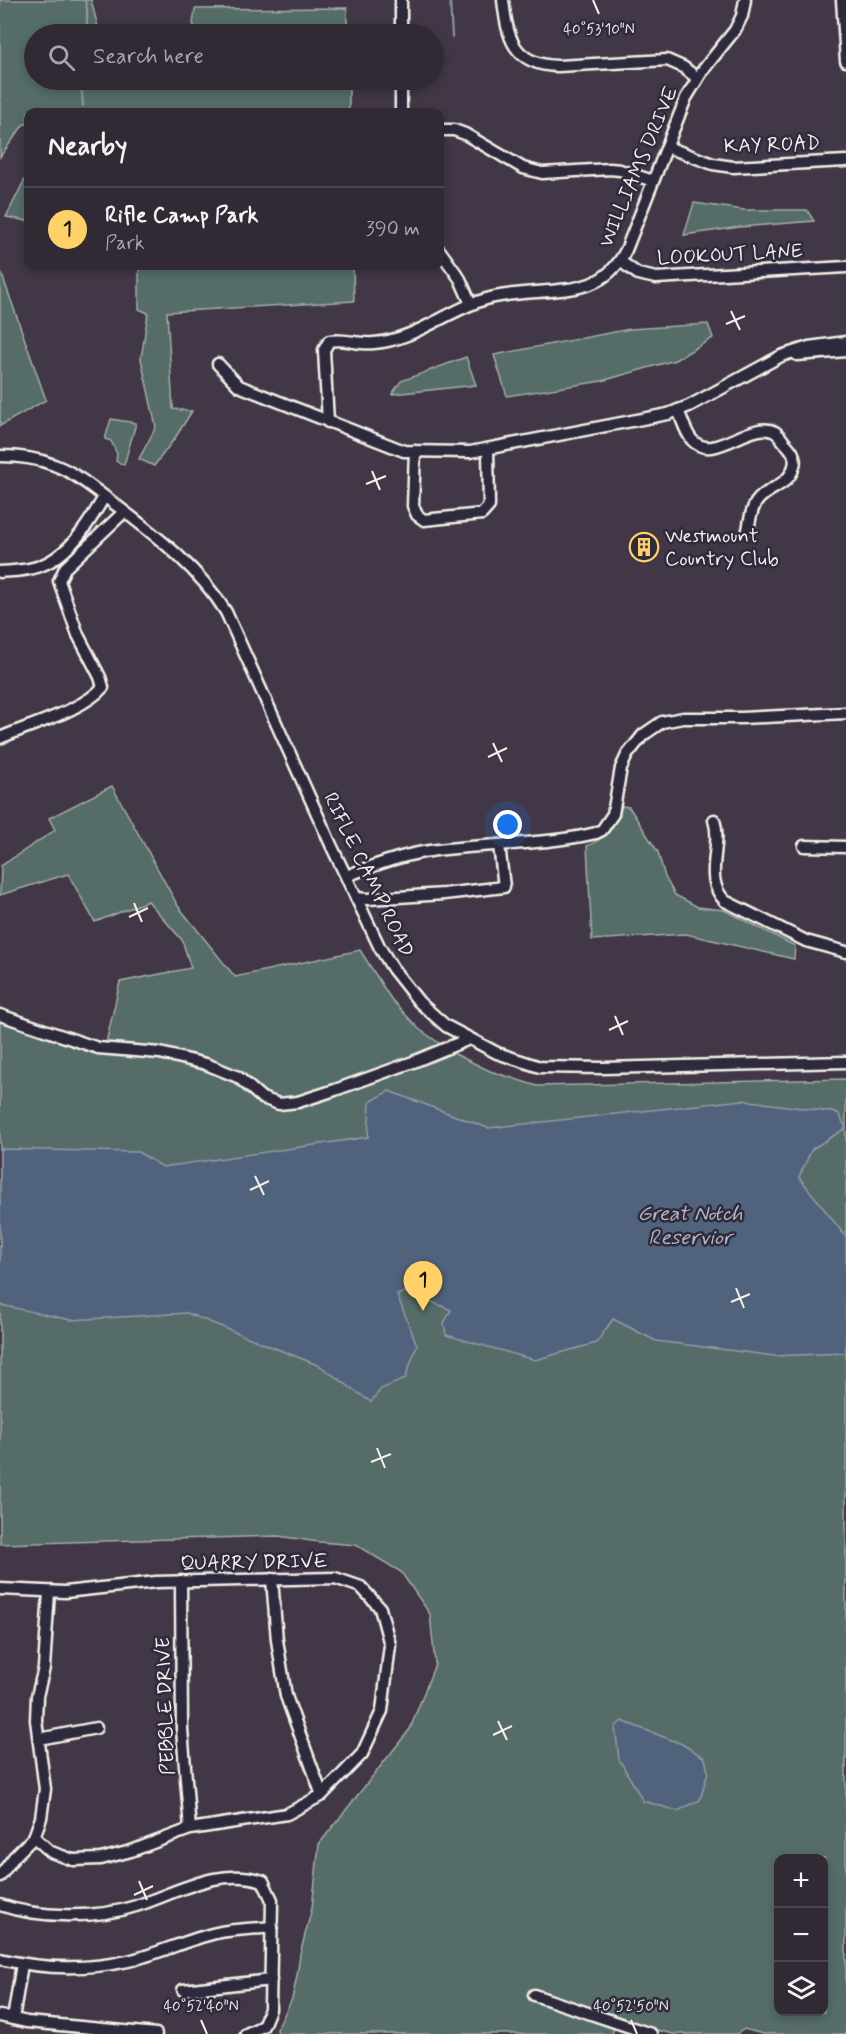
<!DOCTYPE html>
<html lang="en">
<head>
<meta charset="utf-8">
<style>
	body { margin:0; font-family:Mynerve,sans-serif; background:#3d3540; color:#f1f3f6 }
	.controls { position:absolute; right:18px; bottom:18px; display:grid; overflow:hidden; border-radius:12px; box-shadow:0 3px 9px #0003 }
	.controls button { width:54px; height:54px; display:grid; place-items:center; padding:0; border:0; border-bottom:2px solid #4c454f; background:#312934; color:#f1f3f6; font:30px sans-serif }
	.you { position:absolute; left:508px; top:825px; width:21px; height:21px; margin:-15px; border:4px solid #fff; border-radius:50%; background:#1a73e8; box-shadow:0 0 0 9px #1a73e833 }
	.badge { display:grid; place-items:center; width:39px; height:39px; border-radius:50%; background:#ffd166; color:#111; font-size:20px; font-weight:700 }
	.pin { position:absolute; translate:-50% -50px; filter:drop-shadow(0 2px 3px #0008) }
	.pin::after { content:''; position:absolute; top:32px; width:21px; height:18px; background:inherit; clip-path:polygon(0 0,100% 0,50% 100%) }
	.list { margin:0; padding:0; list-style:none }
	h2 { display:flex; justify-content:space-between; align-items:center; height:78px; margin:0; padding:0 24px; font-size:26px }
	h2 small { font-size:20px; font-weight:400; color:#a8a6ac }
	.list li { display:grid; grid-template-columns:39px 1fr auto; gap:18px; align-items:center; box-sizing:border-box; height:84px; padding:0 24px; border-top:2px solid #4c454f }
	.list b { display:block; font-size:22px; white-space:nowrap }
	.list p { margin:0; font-size:20px; white-space:nowrap; color:#a8a6ac }
	.list em { font-size:20px; font-style:normal; color:#a8a6ac }
	.icon { flex:none; width:33px; height:33px; fill:none; stroke:currentColor; stroke-width:2; stroke-linecap:round; stroke-linejoin:round }
	.map { position:relative; flex:none; width:846px; height:2034px; overflow:hidden }
	.search { position:absolute; background:#312934; box-shadow:0 3px 9px #0003; left:24px; top:24px; width:420px; height:66px; display:flex; align-items:center; gap:15px; box-sizing:border-box; padding:0 21px; border-radius:33px; color:#a8a6ac; font-size:22px }
	.panel { position:absolute; background:#312934; box-shadow:0 3px 9px #0003; left:24px; top:108px; width:420px; height:162px; border-radius:12px }
	.map>svg:first-child { display:block }
	.green { fill:#556c67; stroke:#a4aea8; stroke-width:1.5; fill-rule:evenodd }
	.water { fill:#51637c; stroke:#929ca7; stroke-width:1.5 }
	.lines { fill:none; stroke-linecap:round; stroke-linejoin:round }
	.stream { stroke:#929ca7; stroke-width:2 }
	.minor-casing { stroke:#f4f1e8; stroke-width:15 }
	.minor { stroke:#2f2a3d; stroke-width:10 }
	.ticks { fill:none; stroke:#f4f1e8; stroke-width:2 }
	.labels { text-anchor:middle; dominant-baseline:central; stroke-width:5; stroke-linejoin:round; paint-order:stroke }
	.street-label { font-size:20px; fill:#f4f1e8; stroke:#2f2a3d }
	.poi-label { font-size:20px; fill:#f4f1e8; stroke:#2f2a3d; text-anchor:start }
	.water-label { font-size:21px; font-style:italic; fill:#b3b8bd; stroke:#2f2a3d }
	.ticks-label { font-size:15px; text-anchor:middle; fill:#f4f1e8; stroke:#2f2a3d; stroke-width:5; stroke-linejoin:round; paint-order:stroke }
</style>
</head>
<body>
<div class="map">
<svg width="846" height="2034" viewBox="0 0 846 2034">
	<rect width="100%" height="100%" fill="#413746"/>
	<filter id="ink" filterUnits="userSpaceOnUse"><feTurbulence type="fractalNoise" baseFrequency=".0167" numOctaves="2"/><feDisplacementMap in="SourceGraphic" scale="12" xChannelSelector="R" yChannelSelector="G"/><feConvolveMatrix kernelMatrix="1 2 1 2 8 2 1 2 1" color-interpolation-filters="sRGB"/></filter>
	<g filter="url(#ink)">
		<g class="green">
			<path d="M0 0H91L98 27 110 34H34V80H349V112H28V124H24L0 157Z"/>
			<path d="M347 8V34H200L193 24 195 9Z"/>
			<path d="M28 173V221L6 217Z"/>
			<path d="M694 203 744 210H807L814 221 740 227 684 235Z"/>
			<path d="M142 266H353L354 301 167 312 173 409 192 411 175 438 154 466 139 459 156 427 141 359 148 313 139 309V267Z"/>
			<path d="M0 269 46 400 0 426Z"/>
			<path d="M708 324 713 338 675 360 602 381 507 396 494 355 630 329Z"/>
			<path d="M466 357 476 385 392 394 401 381Z"/>
			<path d="M111 419 136 423 124 465 116 461 117 454 111 441 105 439Z"/>
			<path d="M112 786 178 906 235 977 360 950 391 999 419 1029 455 1054 490 1071 537 1086 846 1079V2034H763L744 2029 737 2034H673L617 2020 612 2034H278L277 2029 292 1999 297 1976 300 1954 312 1908 319 1844 410 1729 435 1664 430 1614 401 1572 356 1545 319 1542 278 1536 0 1544V1021L99 1054 106 1043 120 982 191 968 182 940 148 901 95 922 68 874 0 895 1 866 55 830 49 818ZM778 1858H824V2012H778Z"/>
			<path d="M622 806 629 807 658 852 665 877 675 895 698 907 724 910 795 946 794 959 686 934 592 940 587 846C610 836 613 829 622 806Z"/>
		</g>
		<g class="water">
			<path d="M389 1091 488 1128 743 1100 838 1113 846 1128 812 1149 799 1177 846 1237V1353L774 1356 656 1341 613 1319 596 1343 535 1360 446 1335 444 1323 451 1310 407 1291 397 1295 417 1345 405 1379 381 1389 371 1402 320 1366 187 1313 71 1320 0 1305V1149L138 1152 163 1167 368 1137 370 1102Z"/>
			<path d="M622 1721 682 1744 705 1758 708 1772 700 1800 678 1811 643 1801 619 1759 615 1727Z"/>
		</g>
		<g class="lines">
			<g class="stream">
				<path d="M85 0 87 9V34"/>
				<path d="M450 0 452 37"/>
				<path d="M81 80 83 106"/>
			</g>
			<g class="minor-casing">
				<g id="minor">
					<path d="M401 0V34"/>
					<path d="M503 0C507 37 513 65 558 66L667 60 683 67 697 78"/>
					<path d="M842 0 846 61"/>
					<path d="M401 80V112"/>
					<path d="M440 130H454L465 134 523 168 542 173 610 169 620 170 653 181"/>
					<path d="M667 147 713 164 733 167 846 161"/>
					<path d="M440 251 460 279 471 304"/>
					<path d="M620 261 638 274 656 278 846 267"/>
					<path d="M797 355 846 351"/>
					<path d="M218 364 239 386 404 451 470 452 668 414 689 406 781 356 809 347 846 342"/>
					<path d="M678 410C682 419 685 432 692 440 714 464 750 419 775 432 778 434 782 439 784 442 791 449 797 456 794 466 789 486 770 486 758 500 751 508 750 520 748 530"/>
					<path d="M328 422 324 350 329 341C344 338 359 345 374 343 416 340 450 308 490 298 520 290 562 294 590 284 606 278 618 266 626 250L686 98 703 70 735 30 742 16 745 0"/>
					<path d="M415 451 413 506 417 515 424 520 482 514 489 506 488 449"/>
					<path d="M0 456C18 456 37 458 54 465 74 472 91 487 108 499 151 532 198 566 226 612L332 847 380 948 393 969 419 1002 446 1026 497 1053 540 1067 603 1068 846 1062"/>
					<path d="M0 572C11 571 23 571 33 568 67 560 88 525 104 497"/>
					<path d="M0 738C29 725 84 710 103 687L100 677 78 635 59 581 65 568 124 512"/>
					<path d="M714 820C723 847 702 878 725 901L806 941 846 952"/>
					<path d="M804 846 846 847"/>
					<path d="M346 876C373 866 401 855 430 851 485 843 542 846 596 833L602 830 613 814 621 768 627 755 643 735 662 722 683 718H742L846 713"/>
					<path d="M356 898 368 899 444 894 504 887 499 845"/>
					<path d="M0 1015 98 1048 160 1053 206 1064 238 1077 262 1098 279 1104 298 1102 335 1090 413 1062 469 1039"/>
					<path d="M272 1579 277 1640 286 1696 322 1795"/>
					<path d="M181 1581 182 1729 190 1829"/>
					<path d="M0 1589 65 1592 156 1582 335 1578 361 1587 380 1608 390 1645 382 1711 362 1754 322 1795 287 1814 190 1829 131 1851 101 1859 73 1860 51 1852 34 1837"/>
					<path d="M39 1739 96 1728"/>
					<path d="M0 1876 14 1857 34 1837 41 1818 45 1789 36 1720 37 1696 44 1668 49 1592"/>
					<path d="M0 1905C38 1918 97 1919 136 1906 176 1893 220 1866 263 1881L272 1900 270 2009 263 2026 246 2034"/>
					<path d="M0 1959C42 1969 86 1970 128 1961 158 1954 186 1940 216 1933 234 1929 254 1929 272 1927"/>
					<path d="M183 1990 271 1980"/>
					<path d="M534 1995 651 2034"/>
					<path d="M0 2016 27 2022 156 2034"/>
					<path d="M13 2019 22 1964"/>
				</g>
			</g>
			<use href="#minor" class="minor"/>
		</g>
	</g>
	<path class="ticks" d="M593 0 599 14M731 311 740 330M726 324 745 316M372 471 380 490M366 484 386 476M493 743 502 762M488 757 507 748M134 903 142 922M129 917 148 908M615 1016 623 1035M609 1030 628 1021M255 1176 264 1195M250 1190 269 1181M736 1288 744 1308M731 1302 750 1294M377 1448 385 1468M371 1462 391 1454M498 1721 507 1740M493 1735 512 1726M139 1881 147 1900M134 1895 153 1886M201 2020 207 2034M631 2020 637 2034"/>
	<defs>
		<g id="building-ring" transform="scale(1.5)"><circle r="9.5" fill="#2f2a3d" stroke="#ffd166" stroke-width="1.5"/><path d="M-4-6H4V6H1V3H-1V6H-4ZM-2.5-4.3h1.7v1.8h-1.7ZM.8-4.3h1.7v1.8H.8ZM-2.5-1h1.7V.8h-1.7ZM.8-1h1.7V.8H.8Z" fill="#ffd166"/></g>
	</defs>
	<g fill-rule="evenodd">
		<use href="#building-ring" x="644" y="547"/>
	</g>
	<g class="labels">
		<g class="street-label">
			<text transform="translate(772 145) rotate(-2)">KAY ROAD</text>
			<text transform="translate(639 167) rotate(-67)">WILLIAMS DRIVE</text>
			<text transform="translate(730 255) rotate(-3)">LOOKOUT LANE</text>
			<text transform="translate(368 875) rotate(64)">RIFLE CAMP ROAD</text>
			<text transform="translate(254 1563) rotate(-1)">QUARRY DRIVE</text>
			<text transform="translate(166 1706) rotate(-92)">PEBBLE DRIVE</text>
		</g>
		<g class="poi-label">
			<text x="665" y="536">Westmount<tspan x="665" dy="23">Country Club</tspan></text>
		</g>
		<g class="water-label">
			<text x="690" y="1214">Great Notch<tspan x="690" dy="24">Reservior</tspan></text>
		</g>
	</g>
	<g class="ticks-label">
		<text x="599" y="34">40°53'10"N</text>
		<text x="201" y="2011">40°52'40"N</text>
		<text x="631" y="2011">40°52'50"N</text>
	</g>
</svg>
<div class="controls">
<button>+</button>
<button>−</button>
<button><svg class="icon" aria-label="layers" viewBox="0 0 24 24"><path d="M12 4l9 5-9 5-9-5zM3 14l9 5 9-5"/></svg></button>
</div>
<div class="you"></div>
<div class="pin badge" style="left:423px;top:1311px">1</div>
<div class="search"><svg class="icon" aria-label="search" viewBox="0 0 24 24"><circle cx="10" cy="10" r="6"/><path d="M15 15l6 6"/></svg>Search here</div>
<section class="panel">
<h2>Nearby<small></small></h2>
<ul class="list">
<li><span class="badge">1</span><div><b>Rifle Camp Park</b><p>Park</p></div><em>390 m</em></li>
</ul>
</section>
</div>
</body>
</html>
